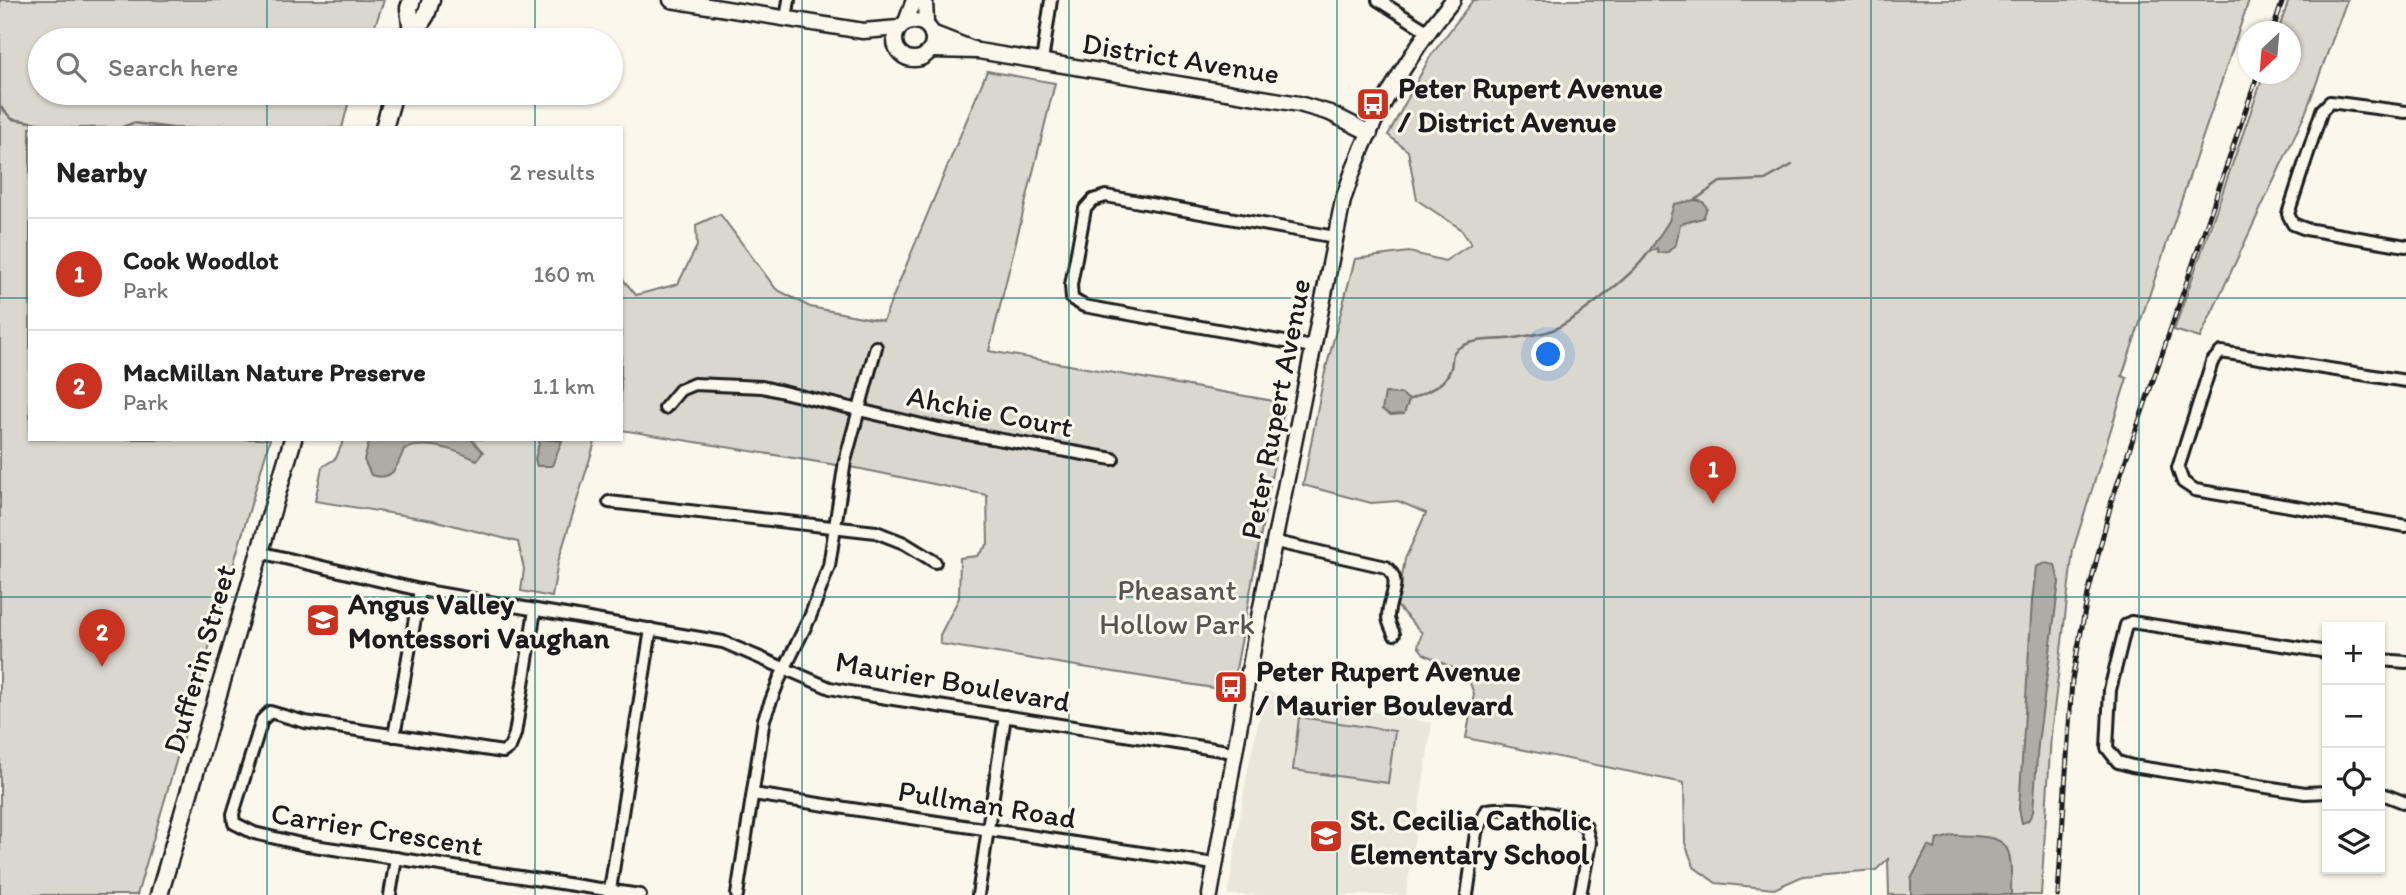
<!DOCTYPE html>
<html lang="en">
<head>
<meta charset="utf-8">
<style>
	body { margin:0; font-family:Itim,sans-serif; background:#f6f6f6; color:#222 }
	.controls { position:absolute; right:21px; bottom:21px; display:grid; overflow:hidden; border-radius:0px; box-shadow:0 2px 5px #0004 }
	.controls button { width:63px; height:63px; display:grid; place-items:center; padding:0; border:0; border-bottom:2px solid #e0e0e0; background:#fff; color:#222; font:35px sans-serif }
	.compass { position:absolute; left:2238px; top:21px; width:63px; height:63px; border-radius:50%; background:#fff; box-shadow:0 2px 5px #0004; rotate:206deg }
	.you { position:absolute; left:1549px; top:355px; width:24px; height:24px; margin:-18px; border:5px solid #fff; border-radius:50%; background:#1a73e8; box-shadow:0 0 0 10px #1a73e833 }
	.badge { display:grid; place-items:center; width:46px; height:46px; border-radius:50%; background:#c8321e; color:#fff; font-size:23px; font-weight:700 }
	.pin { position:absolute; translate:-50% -58px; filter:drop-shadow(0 2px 4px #0008) }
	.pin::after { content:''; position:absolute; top:37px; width:24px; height:21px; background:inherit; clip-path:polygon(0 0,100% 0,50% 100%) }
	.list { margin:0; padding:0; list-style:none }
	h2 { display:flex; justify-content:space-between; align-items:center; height:91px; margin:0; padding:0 28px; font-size:30px }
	h2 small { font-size:23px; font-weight:400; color:#767676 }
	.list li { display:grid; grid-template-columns:46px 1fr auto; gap:21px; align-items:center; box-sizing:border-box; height:112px; padding:0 28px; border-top:2px solid #e0e0e0 }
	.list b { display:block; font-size:26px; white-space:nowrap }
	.list p { margin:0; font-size:23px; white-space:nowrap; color:#767676 }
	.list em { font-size:23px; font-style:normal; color:#767676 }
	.icon { flex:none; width:38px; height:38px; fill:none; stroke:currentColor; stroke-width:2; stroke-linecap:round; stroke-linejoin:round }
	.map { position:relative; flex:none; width:2406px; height:895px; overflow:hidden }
	.search { position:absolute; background:#fff; box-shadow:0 2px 5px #0004; left:28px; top:28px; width:595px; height:77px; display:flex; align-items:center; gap:18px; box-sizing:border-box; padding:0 24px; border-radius:38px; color:#767676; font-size:26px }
	.panel { position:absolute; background:#fff; box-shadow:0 2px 5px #0004; left:28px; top:126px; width:595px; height:315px; border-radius:0px }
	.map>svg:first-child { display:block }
	.built { fill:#eae6dc }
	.green { fill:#dad7ce; stroke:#7b7a75; stroke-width:2 }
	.water { fill:#afaca5; stroke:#74726e; stroke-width:2 }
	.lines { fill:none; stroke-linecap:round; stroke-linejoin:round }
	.stream { stroke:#74726e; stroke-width:2.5 }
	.minor-casing { stroke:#1c1c1c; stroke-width:16 }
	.tertiary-casing { stroke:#1c1c1c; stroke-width:19 }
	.secondary-casing { stroke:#1c1c1c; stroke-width:21 }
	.minor { stroke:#fbf7ec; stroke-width:10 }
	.tertiary { stroke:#fbf7ec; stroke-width:14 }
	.secondary { stroke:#fbf7ec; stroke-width:16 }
	.rail-casing { stroke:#1c1c1c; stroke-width:5 }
	.rail { stroke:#fbf7ec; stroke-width:2.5; stroke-dasharray:8; stroke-linecap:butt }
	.grid { fill:none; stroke:#0f766e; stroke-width:2; stroke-opacity:0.55 }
	.labels { text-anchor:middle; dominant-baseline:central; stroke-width:6; stroke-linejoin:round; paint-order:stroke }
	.street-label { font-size:30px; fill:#1c1c1c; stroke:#fbf7ec }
	.poi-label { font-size:30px; font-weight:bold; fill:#1c1c1c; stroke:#fbf7ec; text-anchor:start }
	.park-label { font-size:30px; fill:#555451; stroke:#fbf7ec }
</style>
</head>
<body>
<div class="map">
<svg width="2406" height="895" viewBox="0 0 2406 895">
	<rect width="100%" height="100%" fill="#fbf7ec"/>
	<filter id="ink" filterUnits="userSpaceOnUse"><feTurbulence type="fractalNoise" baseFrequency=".0143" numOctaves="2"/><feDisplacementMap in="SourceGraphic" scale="14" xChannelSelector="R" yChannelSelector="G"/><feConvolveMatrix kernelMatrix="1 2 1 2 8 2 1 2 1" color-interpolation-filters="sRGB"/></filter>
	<g filter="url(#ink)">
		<path class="built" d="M1265 691 1432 723 1406 895H1228L1246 778Z"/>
		<g class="green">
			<path d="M0 0H384L370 40H40V93H351L342 128H30V439H270L137 895H0Z"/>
			<path d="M1473 0H2249L2122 376 2127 378 2073 550 2051 735 2041 895H1889L1888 859 1876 870 1803 876 1774 889 1716 883 1694 867 1685 843 1684 783 1466 738 1474 694 1467 675 1424 654 1418 646 1422 633 1397 606 1405 559 1426 513 1398 501 1371 503 1303 485 1324 376 1355 259 1409 252 1445 261 1471 244 1461 229 1417 200 1408 151 1388 135 1430 57Z"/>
			<path d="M2289 0H2347L2305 114 2200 338 2174 330 2264 74H2290V32L2278 31Z"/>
			<path d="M987 71 1055 83 989 351 1285 403 1232 691 940 644V635L959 598 960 558 977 556 988 544 987 495 861 469 621 430V277L636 295 678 284 697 246 696 225 720 214 776 289 810 307 883 321Z"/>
			<path d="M344 439H596L558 562 552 597 521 591 524 569 518 542 433 520 315 501 322 467 336 458Z"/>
			<path d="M1299 717 1395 731 1388 783 1293 770Z"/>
		</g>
		<g class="water">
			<path d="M1695 200 1703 202 1707 208 1703 218 1680 224 1676 244 1668 252 1658 253 1657 248 1648 253 1669 221 1674 204Z"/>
			<path d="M1385 393 1402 394 1409 400 1404 414 1391 415 1382 410Z"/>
			<path d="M370 439H471L483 452 477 460C455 450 428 440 404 449 397 467 393 482 371 475L364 460Z"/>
			<path d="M540 439 562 441 552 466H537L535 459Z"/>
			<path d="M2045 563 2055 565 2059 582 2038 744 2033 812 2028 821 2022 823 2019 809 2032 601 2036 567Z"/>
			<path d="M1954 835C2011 837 2012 839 2011 895H1911V879L1928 846 1935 849 1937 840Z"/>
		</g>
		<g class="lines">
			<g class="stream">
				<path d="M0 106 12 119 67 128"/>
				<path d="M90 128H108"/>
				<path d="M120 128 133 123 172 128"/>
				<path d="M214 128 220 125 225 128"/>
				<path d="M1695 200 1720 182 1765 180 1792 165"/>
				<path d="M1409 400C1425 392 1445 387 1451 368 1453 361 1450 354 1457 349 1475 336 1500 342 1520 337 1529 335 1539 334 1547 332 1571 325 1634 274 1648 253"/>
			</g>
			<g class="minor-casing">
				<g id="minor">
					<path d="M1378 0 1427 31"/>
					<path d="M786 19 789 0"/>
					<path d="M1042 62 1051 0"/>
					<path d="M2406 112 2330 102 2322 110 2288 214 2293 224 2306 229 2406 246"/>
					<path d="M1313 347 1084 306 1072 299 1071 285 1085 209 1093 200 1106 196 1335 237"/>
					<path d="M2406 381 2221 352 2212 362 2178 468 2183 482 2195 490 2406 526"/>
					<path d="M665 408 680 390 694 384 762 387 939 429 1113 459"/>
					<path d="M609 502 876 532 904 543 935 562"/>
					<path d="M1276 542 1386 567C1404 581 1388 598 1388 617 1388 622 1392 629 1394 634"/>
					<path d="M259 552 420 590 723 642 830 688 855 693 1234 752"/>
					<path d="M535 610 515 734 510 747 503 752 305 722 270 712 262 720 233 814 234 823 254 833 301 844 640 895"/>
					<path d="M2327 652 2131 622 2126 625 2110 690 2107 748 2118 762 2132 766 2305 793 2327 792"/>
					<path d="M2380 660 2406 662"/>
					<path d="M394 736 420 590"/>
					<path d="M2380 793 2406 803"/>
					<path d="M753 794 1214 864"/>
					<path d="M610 890 651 629"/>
					<path d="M390 895 396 858"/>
					<path d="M737 895 764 719 779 680 810 617 829 566 845 461 876 347"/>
					<path d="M978 895 1005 716"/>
					<path d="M1467 895 1476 833 1487 810C1512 806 1563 813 1585 825L1590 843 1580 895"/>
				</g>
			</g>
			<g class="tertiary-casing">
				<g id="tertiary">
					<path d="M671 0 863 31 899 28"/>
					<path d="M925 0 926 24"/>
					<circle cx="914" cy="40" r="19"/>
					<path d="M906 22 914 0"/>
					<path d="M932 33 973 49"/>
					<path d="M931 50 978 51 1299 104 1330 113 1370 133"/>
					<path d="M1210 895 1256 632 1343 200C1366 128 1404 58 1453 0"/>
				</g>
			</g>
			<g class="secondary-casing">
				<g id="secondary">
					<path d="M412 0 409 8 412 33"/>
					<path d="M410 40 426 15 431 0"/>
					<path d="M384 128 394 93"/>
					<path d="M159 895 293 439"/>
				</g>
			</g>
			<use href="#minor" class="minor"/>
			<use href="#tertiary" class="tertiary"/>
			<use href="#secondary" class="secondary"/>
			<g class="rail-casing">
				<g id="rail">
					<path d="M2272 32 2283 0"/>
					<path d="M2058 895 2072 680 2088 594 2112 500 2258 74"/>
				</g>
			</g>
			<use href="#rail" class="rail"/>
		</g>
	</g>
	<path class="grid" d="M267 0V40M535 0V40M802 0V895M1069 0V895M1337 0V895M1604 0V895M1871 0V895M2139 0V895M267 93V128M535 93V128M0 298H30M621 298H2406M267 439V895M535 439V895M0 597H2406"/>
	<defs>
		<g id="bus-square" transform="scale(1.75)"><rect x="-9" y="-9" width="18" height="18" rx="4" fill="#c8321e" stroke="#fbf7ec"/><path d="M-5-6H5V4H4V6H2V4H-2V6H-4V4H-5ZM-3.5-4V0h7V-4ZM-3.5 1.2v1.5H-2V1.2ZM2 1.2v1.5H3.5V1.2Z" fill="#fff"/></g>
		<g id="school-square" transform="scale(1.75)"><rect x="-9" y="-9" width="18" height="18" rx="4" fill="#c8321e" stroke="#fbf7ec"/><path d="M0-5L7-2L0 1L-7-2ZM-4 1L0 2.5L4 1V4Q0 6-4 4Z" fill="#fff"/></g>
	</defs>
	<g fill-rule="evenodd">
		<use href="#bus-square" x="1373" y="104"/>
		<use href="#school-square" x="323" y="620"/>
		<use href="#bus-square" x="1231" y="687"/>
		<use href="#school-square" x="1326" y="836"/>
	</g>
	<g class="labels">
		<g class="street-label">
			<text transform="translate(1181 58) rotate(9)">District Avenue</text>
			<text transform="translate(1275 409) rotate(-79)">Peter Rupert Avenue</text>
			<text transform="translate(990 411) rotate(11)">Ahchie Court</text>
			<text transform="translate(199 659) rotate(-74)">Dufferin Street</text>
			<text transform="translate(953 681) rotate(10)">Maurier Boulevard</text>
			<text transform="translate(987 804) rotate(9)">Pullman Road</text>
			<text transform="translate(377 829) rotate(9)">Carrier Crescent</text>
		</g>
		<g class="poi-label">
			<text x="1398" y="87">Peter Rupert Avenue<tspan x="1398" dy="34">/ District Avenue</tspan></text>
			<text x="348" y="603">Angus Valley<tspan x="348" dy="34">Montessori Vaughan</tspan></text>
			<text x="1256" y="670">Peter Rupert Avenue<tspan x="1256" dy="34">/ Maurier Boulevard</tspan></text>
			<text x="1350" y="819">St. Cecilia Catholic<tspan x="1350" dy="34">Elementary School</tspan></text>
		</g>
		<g class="park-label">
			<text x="1177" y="589">Pheasant<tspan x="1177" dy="34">Hollow Park</tspan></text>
		</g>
	</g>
</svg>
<div class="controls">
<button>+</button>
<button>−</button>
<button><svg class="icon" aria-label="locate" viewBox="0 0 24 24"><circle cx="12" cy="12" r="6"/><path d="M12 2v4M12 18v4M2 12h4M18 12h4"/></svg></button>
<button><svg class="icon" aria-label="layers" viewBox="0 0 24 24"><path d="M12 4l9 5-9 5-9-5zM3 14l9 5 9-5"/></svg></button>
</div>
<svg class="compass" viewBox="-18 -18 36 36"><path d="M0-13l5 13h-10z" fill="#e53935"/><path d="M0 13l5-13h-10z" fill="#767676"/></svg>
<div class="you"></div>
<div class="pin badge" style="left:1713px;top:504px">1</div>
<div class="pin badge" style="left:102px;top:667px">2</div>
<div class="search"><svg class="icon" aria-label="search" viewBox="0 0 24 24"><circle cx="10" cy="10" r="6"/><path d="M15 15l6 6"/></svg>Search here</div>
<section class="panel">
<h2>Nearby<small>2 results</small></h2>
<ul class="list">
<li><span class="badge">1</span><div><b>Cook Woodlot</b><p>Park</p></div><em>160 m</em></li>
<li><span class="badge">2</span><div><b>MacMillan Nature Preserve</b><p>Park</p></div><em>1.1 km</em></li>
</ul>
</section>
</div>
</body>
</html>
